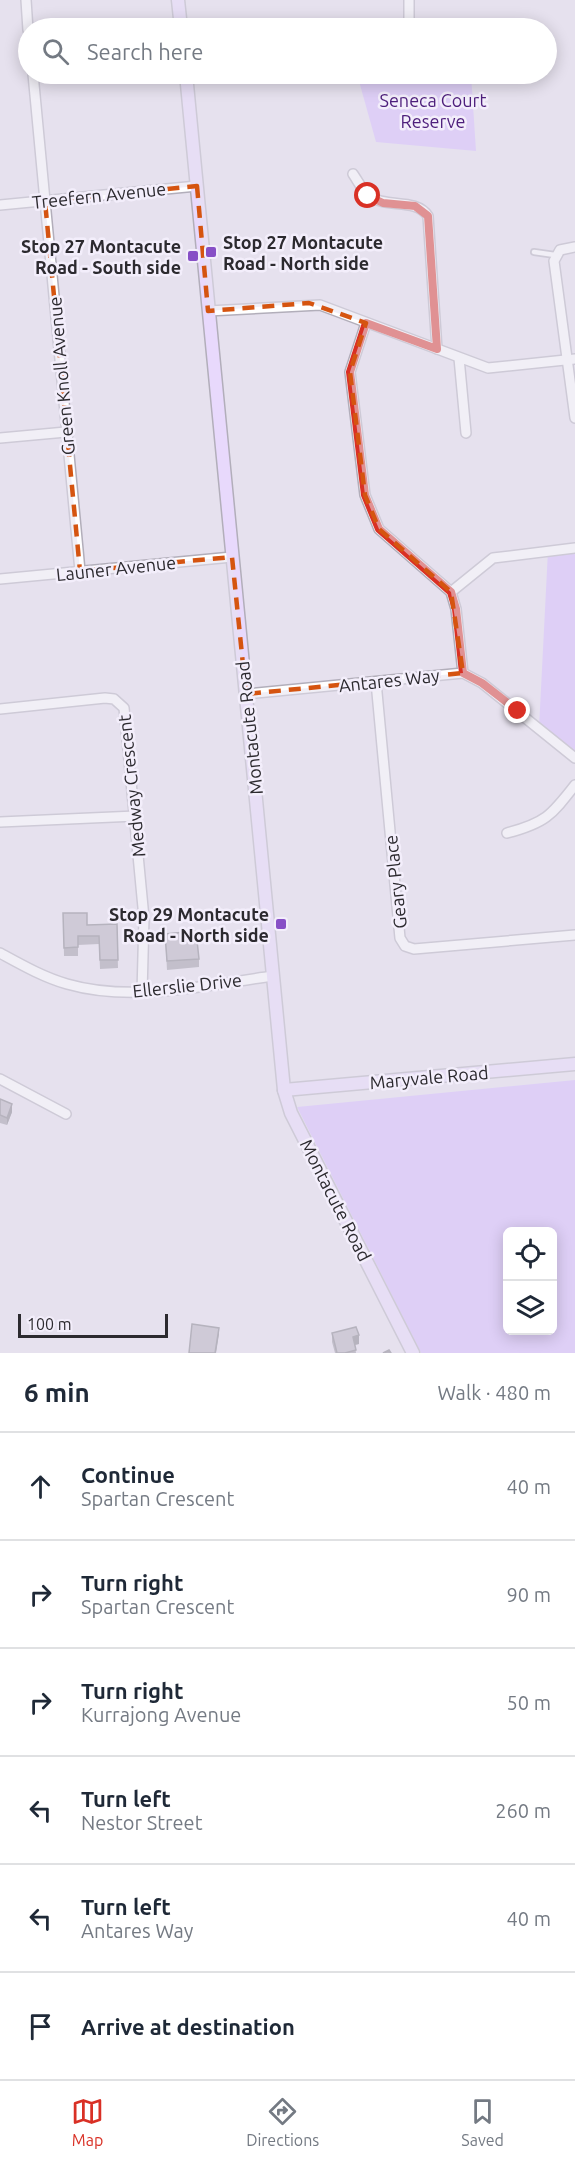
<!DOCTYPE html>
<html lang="en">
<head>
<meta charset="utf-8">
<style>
	body { margin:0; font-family:Ubuntu,sans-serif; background:#f2f2f3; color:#1f2937 }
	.controls { position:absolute; right:18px; bottom:18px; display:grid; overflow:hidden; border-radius:9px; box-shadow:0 3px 15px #0003 }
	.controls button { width:54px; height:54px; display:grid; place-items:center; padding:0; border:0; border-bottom:2px solid #e0e1e3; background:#fff; color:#1f2937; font:30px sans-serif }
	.scale { position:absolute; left:18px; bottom:15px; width:150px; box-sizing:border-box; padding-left:6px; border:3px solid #2c2a2f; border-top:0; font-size:16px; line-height:21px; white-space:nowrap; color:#2c2a2f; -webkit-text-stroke:4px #f3eefb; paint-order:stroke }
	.stop { position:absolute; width:18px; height:18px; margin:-14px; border:4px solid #d93025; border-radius:50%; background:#fff }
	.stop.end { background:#d93025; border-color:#fff; box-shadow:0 2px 6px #0008 }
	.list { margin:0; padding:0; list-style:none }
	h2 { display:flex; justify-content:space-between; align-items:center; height:78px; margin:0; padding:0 24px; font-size:26px }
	h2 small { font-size:20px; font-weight:400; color:#747a83 }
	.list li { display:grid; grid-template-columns:39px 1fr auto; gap:18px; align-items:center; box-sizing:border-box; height:108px; padding:0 24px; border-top:2px solid #e0e1e3 }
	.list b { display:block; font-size:22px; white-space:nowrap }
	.list p { margin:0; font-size:20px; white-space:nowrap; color:#747a83 }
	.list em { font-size:20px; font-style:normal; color:#747a83 }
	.icon { flex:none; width:33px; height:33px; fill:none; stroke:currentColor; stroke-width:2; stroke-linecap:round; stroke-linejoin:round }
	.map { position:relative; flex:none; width:575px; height:1353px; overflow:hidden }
	.search { position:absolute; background:#fff; box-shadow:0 3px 15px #0003; left:18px; right:18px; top:18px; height:66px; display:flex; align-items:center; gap:15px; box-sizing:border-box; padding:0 21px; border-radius:33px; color:#747a83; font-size:22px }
	.sheet { height:726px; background:#fff }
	nav { display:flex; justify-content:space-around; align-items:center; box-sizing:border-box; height:84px; border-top:2px solid #e0e1e3; background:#fff; font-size:16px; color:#747a83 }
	nav a { display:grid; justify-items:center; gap:3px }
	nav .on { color:#d93025 }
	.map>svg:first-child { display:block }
	.green { fill:#d5b9ff; fill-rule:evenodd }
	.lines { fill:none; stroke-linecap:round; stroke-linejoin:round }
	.service-casing { stroke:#b2aeba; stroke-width:8 }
	.minor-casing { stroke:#b2aeba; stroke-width:12 }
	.secondary-casing { stroke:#b2aeba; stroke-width:15 }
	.service { stroke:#fff; stroke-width:4.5 }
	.minor { stroke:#fff; stroke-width:9 }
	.secondary { stroke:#e8d9fc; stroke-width:12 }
	.wall { fill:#9a96a1 }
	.shaded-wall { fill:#7d7a83 }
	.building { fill:#b3aebb; stroke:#7d7a83; stroke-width:1.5 }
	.route { stroke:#d93025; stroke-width:8 }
	.marked { fill:none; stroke:#d55410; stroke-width:4.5; stroke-dasharray:12 8; stroke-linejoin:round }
	.poi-dot { fill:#874fc6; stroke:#f3eefb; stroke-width:2 }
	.labels { text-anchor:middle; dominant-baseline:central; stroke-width:5; stroke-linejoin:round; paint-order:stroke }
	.park-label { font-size:18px; fill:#4e1f7c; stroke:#f3eefb }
	.street-label { font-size:18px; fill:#2c2a2f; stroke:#f3eefb }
	.poi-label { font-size:18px; font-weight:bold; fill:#2c2a2f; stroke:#f3eefb; text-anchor:end }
</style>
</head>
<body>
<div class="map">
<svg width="575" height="1353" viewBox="0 0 575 1353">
	<rect width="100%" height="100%" fill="#e6e1ee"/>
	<g class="green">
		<path d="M357 74H471L476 151 376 142Z"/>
		<path d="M575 548V758L539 728 548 550Z"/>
		<path d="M575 1080V1353H421L297 1107ZM508 1232H552V1330H508Z"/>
	</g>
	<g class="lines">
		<g class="service-casing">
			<path id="service" d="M534 252 555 255"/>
		</g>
		<g class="minor-casing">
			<g id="minor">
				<path d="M26 0 28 30"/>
				<path d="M409 0V28"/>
				<path d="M33 74 80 571"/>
				<path d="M353 174C358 181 363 192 370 197 388 208 416 198 428 216L437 349"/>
				<path d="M0 205 197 186"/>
				<path d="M575 247 560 250 554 261 575 418"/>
				<path d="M208 311 320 305 488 368 575 359"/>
				<path d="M366 323 350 372 365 495 379 529 451 592 456 609 463 673"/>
				<path d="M459 358 466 433"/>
				<path d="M0 438 66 432"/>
				<path d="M0 579 232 557"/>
				<path d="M451 592 493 558 575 548"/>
				<path d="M376 682 400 938 405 946 414 949 575 935"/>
				<path d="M246 694 463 673 482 683 575 758"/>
				<path d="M0 709 105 698 114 699 124 708 144 918 142 993"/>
				<path d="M0 822 136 816"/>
				<path d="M507 833C545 823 551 816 575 785"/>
				<path d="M0 953C22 965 43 977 67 984 133 1003 206 985 273 976"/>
				<path d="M0 1079 66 1114"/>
			</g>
		</g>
		<g class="secondary-casing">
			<g id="secondary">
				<path d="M178 0 181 28"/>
				<path d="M186 74 284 1090 291 1113 413 1353"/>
				<path d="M284 1090 575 1064"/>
			</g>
		</g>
		<use href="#service" class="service"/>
		<use href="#minor" class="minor"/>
		<use href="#secondary" class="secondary"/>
	</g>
	<g class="wall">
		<path d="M63 913 87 925 117 924 118 968 100 969 99 944 78 945V956H64Z"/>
		<path d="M165 934 199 959V967L167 970Z"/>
		<path d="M0 1099 12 1112 7 1125 0 1123Z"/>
		<path d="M332 1333 359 1344 355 1345 356 1353H335L332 1342Z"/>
	</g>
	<g class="shaded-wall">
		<path d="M12 1104V1112L7 1125V1118Z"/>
		<path d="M219 1328V1334L216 1353H215Z"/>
		<path d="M359 1335V1344L353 1345V1337Z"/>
	</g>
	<g class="building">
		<path d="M63 913H87V925L117 924 118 960H100L99 936H78V947L64 948Z"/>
		<path d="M196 931 199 959 167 961 165 934Z"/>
		<path d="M0 1099 12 1104 7 1118 0 1115Z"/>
		<path d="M192 1324 219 1328 215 1353H189Z"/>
		<path d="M356 1327 359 1335 353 1337 356 1350 345 1353H337L332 1333Z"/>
		<path d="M389 1350 391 1353H383Z"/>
	</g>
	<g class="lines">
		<path class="route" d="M368 196 383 203 415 206 428 216 437 349 366 323 350 372 365 495 379 529 451 592 456 609 463 673 482 683 518 711"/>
	</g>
	<path d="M0 0H575V1353H0ZM197 186 208 311 309 303 366 323 350 372 365 495 379 529 451 592 463 673 246 694 232 557 80 571 45 201Z" fill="#e6e1ee" fill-opacity=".55" fill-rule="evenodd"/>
	<path class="marked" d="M197 186 208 311 309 303 366 323 350 372 365 495 379 529 451 592 463 673 246 694 232 557 80 571 45 201Z"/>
	<g class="poi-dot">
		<rect x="205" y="246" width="12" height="12" rx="3"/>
		<rect x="187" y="250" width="12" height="12" rx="3"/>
		<rect x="275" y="918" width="12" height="12" rx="3"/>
	</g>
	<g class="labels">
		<g class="park-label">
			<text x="433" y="100">Seneca Court<tspan x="433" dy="21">Reserve</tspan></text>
		</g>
		<g class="street-label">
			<text transform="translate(99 195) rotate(-6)">Treefern Avenue</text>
			<text transform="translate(61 376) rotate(-95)">Green Knoll Avenue</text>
			<text transform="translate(116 568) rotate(-6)">Launer Avenue</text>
			<text transform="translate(389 680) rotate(-6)">Antares Way</text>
			<text transform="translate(249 728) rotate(-96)">Montacute Road</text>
			<text transform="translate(131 786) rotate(-96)">Medway Crescent</text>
			<text transform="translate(395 882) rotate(-96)">Geary Place</text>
			<text transform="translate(187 985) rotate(-6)">Ellerslie Drive</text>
			<text transform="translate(429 1077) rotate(-5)">Maryvale Road</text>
			<text transform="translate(336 1200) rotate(63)">Montacute Road</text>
		</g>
		<g class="poi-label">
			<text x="223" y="242" text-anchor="start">Stop 27 Montacute<tspan x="223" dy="21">Road - North side</tspan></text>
			<text x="181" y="246">Stop 27 Montacute<tspan x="181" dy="21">Road - South side</tspan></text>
			<text x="269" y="914">Stop 29 Montacute<tspan x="269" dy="21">Road - North side</tspan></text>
		</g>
	</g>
</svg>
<div class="controls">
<button><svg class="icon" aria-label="locate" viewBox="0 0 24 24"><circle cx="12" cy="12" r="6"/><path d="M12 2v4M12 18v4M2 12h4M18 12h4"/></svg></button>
<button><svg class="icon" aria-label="layers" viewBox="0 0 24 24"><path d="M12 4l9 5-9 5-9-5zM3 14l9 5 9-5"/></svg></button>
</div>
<div class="scale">100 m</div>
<div class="stop" style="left:368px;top:196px"></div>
<div class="stop end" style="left:518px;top:711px"></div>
<div class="search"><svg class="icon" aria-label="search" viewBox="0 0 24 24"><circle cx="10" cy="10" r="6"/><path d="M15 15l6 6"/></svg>Search here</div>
</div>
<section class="sheet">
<h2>6 min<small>Walk · 480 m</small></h2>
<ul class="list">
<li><svg class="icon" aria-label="ahead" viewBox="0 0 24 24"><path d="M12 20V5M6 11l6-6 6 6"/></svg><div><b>Continue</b><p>Spartan Crescent</p></div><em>40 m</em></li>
<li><svg class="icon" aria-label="right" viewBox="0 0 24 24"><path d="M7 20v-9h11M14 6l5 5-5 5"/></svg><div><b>Turn right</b><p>Spartan Crescent</p></div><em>90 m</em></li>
<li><svg class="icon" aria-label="right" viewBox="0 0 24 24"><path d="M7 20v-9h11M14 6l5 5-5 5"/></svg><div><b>Turn right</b><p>Kurrajong Avenue</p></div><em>50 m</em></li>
<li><svg class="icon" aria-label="left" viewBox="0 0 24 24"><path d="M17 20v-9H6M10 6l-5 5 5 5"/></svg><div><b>Turn left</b><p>Nestor Street</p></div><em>260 m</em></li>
<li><svg class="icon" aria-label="left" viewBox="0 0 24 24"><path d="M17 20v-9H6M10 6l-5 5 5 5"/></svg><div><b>Turn left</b><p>Antares Way</p></div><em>40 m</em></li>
<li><svg class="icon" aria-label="arrive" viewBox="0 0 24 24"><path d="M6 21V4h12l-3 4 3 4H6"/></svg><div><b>Arrive at destination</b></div></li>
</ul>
</section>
<nav>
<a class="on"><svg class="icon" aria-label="map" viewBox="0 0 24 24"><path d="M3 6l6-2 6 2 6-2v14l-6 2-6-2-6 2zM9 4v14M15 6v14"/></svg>Map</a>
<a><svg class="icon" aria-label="directions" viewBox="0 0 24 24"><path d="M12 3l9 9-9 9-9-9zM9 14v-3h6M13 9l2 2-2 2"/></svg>Directions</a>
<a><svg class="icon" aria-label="saved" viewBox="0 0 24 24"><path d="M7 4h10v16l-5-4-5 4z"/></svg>Saved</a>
</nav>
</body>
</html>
